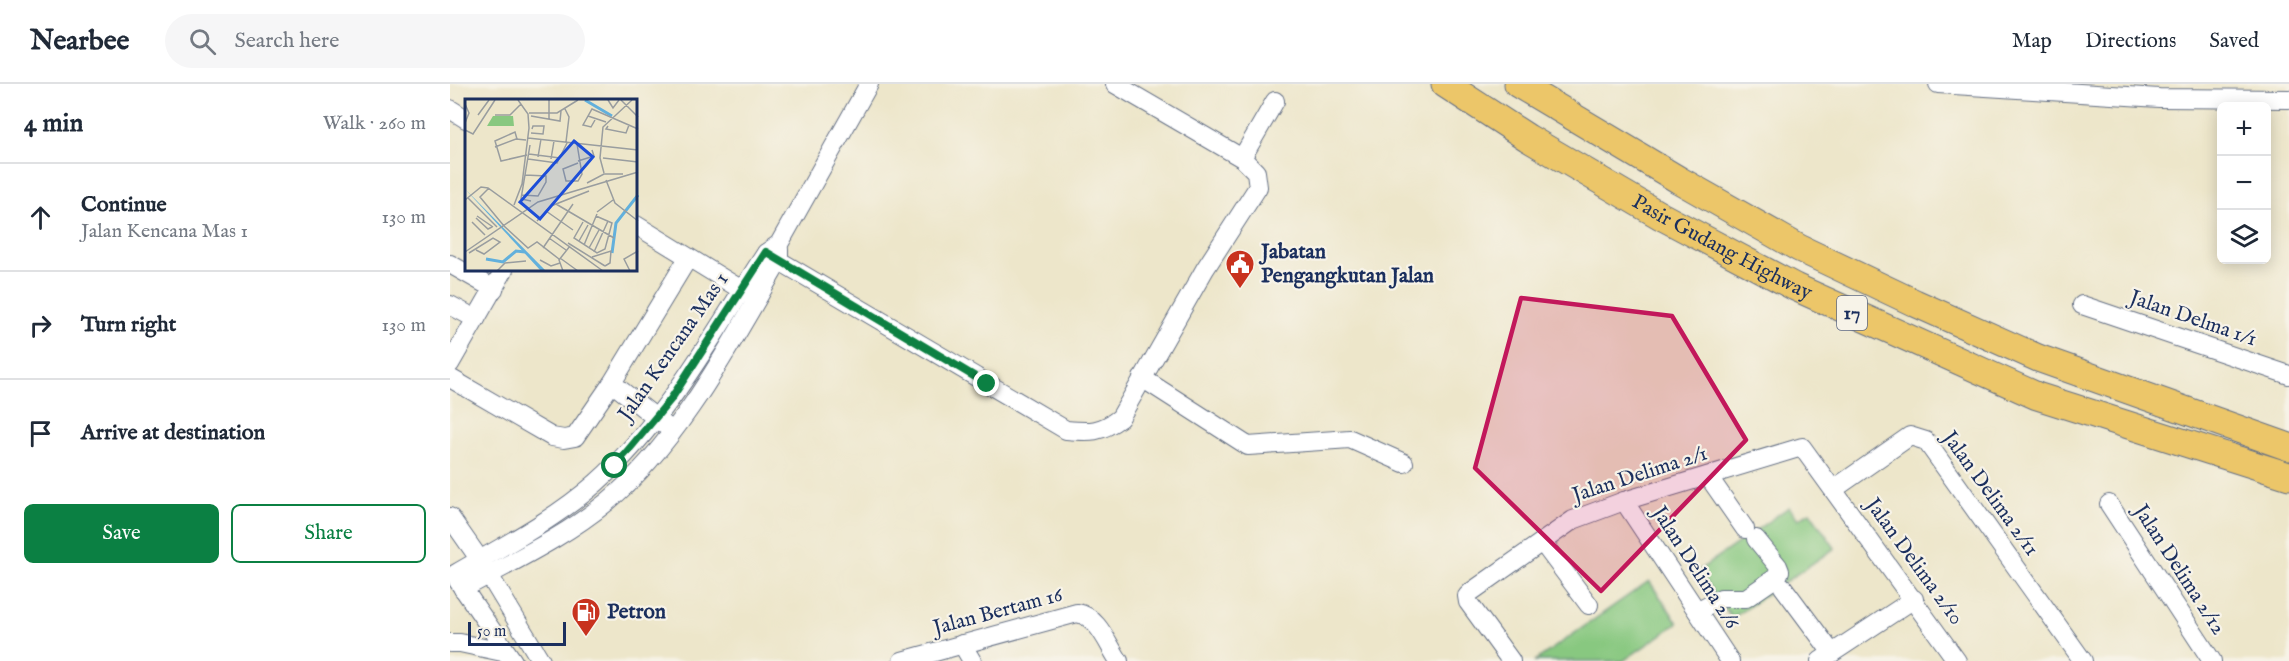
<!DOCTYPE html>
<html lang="en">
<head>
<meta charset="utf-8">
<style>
	body { margin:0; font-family:"IM FELL English",serif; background:#f6f6f7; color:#1f2937 }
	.controls { position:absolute; right:18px; top:18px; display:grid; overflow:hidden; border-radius:9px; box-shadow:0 3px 15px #0003 }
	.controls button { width:54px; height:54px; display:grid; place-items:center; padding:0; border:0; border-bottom:2px solid #e0e1e3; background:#fff; color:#1f2937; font:30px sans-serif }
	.scale { position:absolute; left:18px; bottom:15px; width:98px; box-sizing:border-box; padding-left:6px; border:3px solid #1b2f5e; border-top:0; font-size:16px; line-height:21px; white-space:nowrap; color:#1b2f5e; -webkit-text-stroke:4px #f7f3e8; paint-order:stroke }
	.stop { position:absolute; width:18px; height:18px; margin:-14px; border:4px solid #0b8043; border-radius:50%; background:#fff }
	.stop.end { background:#0b8043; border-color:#fff; box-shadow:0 2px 6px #0008 }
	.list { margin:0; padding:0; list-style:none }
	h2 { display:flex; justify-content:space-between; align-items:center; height:78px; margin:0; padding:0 24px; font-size:26px }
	h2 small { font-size:20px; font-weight:400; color:#747a83 }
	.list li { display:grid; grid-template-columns:39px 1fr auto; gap:18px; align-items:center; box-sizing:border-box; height:108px; padding:0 24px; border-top:2px solid #e0e1e3 }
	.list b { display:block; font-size:22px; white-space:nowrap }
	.list p { margin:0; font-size:20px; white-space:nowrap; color:#747a83 }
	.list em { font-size:20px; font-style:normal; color:#747a83 }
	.actions { display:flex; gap:12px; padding:18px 24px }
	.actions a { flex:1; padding:14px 0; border:2px solid #0b8043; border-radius:9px; text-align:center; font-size:21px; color:#0b8043 }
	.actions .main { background:#0b8043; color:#fff }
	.icon { flex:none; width:33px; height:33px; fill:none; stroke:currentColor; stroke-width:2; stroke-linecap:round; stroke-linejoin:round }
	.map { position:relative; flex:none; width:1839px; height:577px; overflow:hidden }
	header { display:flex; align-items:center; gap:36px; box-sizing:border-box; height:84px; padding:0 30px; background:#fff; border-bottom:2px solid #e0e1e3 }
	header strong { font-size:28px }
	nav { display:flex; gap:33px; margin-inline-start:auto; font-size:21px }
	.search { width:420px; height:54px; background:#f6f6f7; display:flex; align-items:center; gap:15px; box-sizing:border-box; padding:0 21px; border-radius:33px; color:#747a83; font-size:22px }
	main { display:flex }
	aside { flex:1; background:#fff }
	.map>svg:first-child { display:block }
	.green { fill:#88c880; stroke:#527c6f; stroke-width:1.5 }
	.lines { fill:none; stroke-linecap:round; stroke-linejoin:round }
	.minor-casing { stroke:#646f84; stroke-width:20 }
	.highway-casing { stroke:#646f84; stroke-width:29 }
	.minor { stroke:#fff; stroke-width:18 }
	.highway { stroke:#ecc669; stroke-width:27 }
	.route { stroke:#0b8043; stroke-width:8 }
	.marked { fill:#c2185b; fill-opacity:0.2; stroke:#c2185b; stroke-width:4.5; stroke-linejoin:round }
	.labels { text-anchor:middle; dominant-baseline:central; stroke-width:4.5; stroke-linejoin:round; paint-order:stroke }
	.shield { fill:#f7f3e8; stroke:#5d6a87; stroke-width:1.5 }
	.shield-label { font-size:20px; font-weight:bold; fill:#1b2f5e }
	.street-label { font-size:21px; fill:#1b2f5e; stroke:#f7f3e8 }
	.poi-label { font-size:21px; font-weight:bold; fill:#1b2f5e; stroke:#f7f3e8; text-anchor:start }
	.inset-river { fill:none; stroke:#62b0dc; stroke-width:3 }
	.inset-road { fill:none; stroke:#999d9f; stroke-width:1.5 }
	.view { fill:#1d4ed8; fill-opacity:0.15; stroke:#1d4ed8; stroke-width:3 }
	.inset-edge { fill:none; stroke:#1b2f5e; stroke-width:3 }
</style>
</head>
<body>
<header>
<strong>Nearbee</strong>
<div class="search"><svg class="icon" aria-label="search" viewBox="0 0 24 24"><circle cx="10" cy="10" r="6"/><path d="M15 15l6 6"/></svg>Search here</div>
<nav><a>Map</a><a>Directions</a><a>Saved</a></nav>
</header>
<main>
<aside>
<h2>4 min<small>Walk · 260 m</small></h2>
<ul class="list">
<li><svg class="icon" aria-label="ahead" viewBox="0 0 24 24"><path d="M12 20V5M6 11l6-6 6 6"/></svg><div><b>Continue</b><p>Jalan Kencana Mas 1</p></div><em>130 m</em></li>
<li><svg class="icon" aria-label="right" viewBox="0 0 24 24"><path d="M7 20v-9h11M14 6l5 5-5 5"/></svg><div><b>Turn right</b></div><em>130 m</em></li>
<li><svg class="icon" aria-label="arrive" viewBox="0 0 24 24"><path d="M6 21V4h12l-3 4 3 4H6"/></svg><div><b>Arrive at destination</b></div></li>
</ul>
<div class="actions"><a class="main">Save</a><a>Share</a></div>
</aside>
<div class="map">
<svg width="1839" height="577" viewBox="0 0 1839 577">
	<rect width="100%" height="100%" fill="#f7f3e8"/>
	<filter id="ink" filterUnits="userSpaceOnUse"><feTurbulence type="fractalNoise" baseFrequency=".0167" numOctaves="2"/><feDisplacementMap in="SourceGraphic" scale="12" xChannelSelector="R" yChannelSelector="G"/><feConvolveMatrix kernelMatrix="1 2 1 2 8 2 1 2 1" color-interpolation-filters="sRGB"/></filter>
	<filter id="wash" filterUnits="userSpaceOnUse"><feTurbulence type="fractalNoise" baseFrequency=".008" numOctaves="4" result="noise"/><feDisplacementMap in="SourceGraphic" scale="24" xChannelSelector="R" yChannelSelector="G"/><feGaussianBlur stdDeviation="1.35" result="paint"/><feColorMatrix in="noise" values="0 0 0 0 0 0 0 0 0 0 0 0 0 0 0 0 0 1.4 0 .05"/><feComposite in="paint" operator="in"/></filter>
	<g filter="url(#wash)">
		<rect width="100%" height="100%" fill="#ede6ca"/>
		<g class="green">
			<path d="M1339 423 1348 435 1360 428 1385 464 1282 534 1248 487Z"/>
			<path d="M1199 497 1228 539 1173 577H1085Z"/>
		</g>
	</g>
	<g filter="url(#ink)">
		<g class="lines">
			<g class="minor-casing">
				<g id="minor">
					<path d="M1488 0 1709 14 1839 15"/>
					<path d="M0 25 16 35"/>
					<path d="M792 74 825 17"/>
					<path d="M186 141 300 211"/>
					<path d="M316 169 616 346C640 348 650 349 670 334L755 185 808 103 806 88 792 74 665 0"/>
					<path d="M0 180 44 205"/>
					<path d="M0 221 26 235"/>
					<path d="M1632 221 1839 291"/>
					<path d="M0 280 54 186"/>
					<path d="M0 294 102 353 114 355 125 353 162 299 238 174"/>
					<path d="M692 294 798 362 900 355 954 379"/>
					<path d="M162 299 216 342"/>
					<path d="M1258 392 1295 445"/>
					<path d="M1384 405 1460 352 1476 357 1633 577"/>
					<path d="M1174 417 1280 577"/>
					<path d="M1659 420 1762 577"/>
					<path d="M0 433 30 476 91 577"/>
					<path d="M1092 458 1139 521"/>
					<path d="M5 490C53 462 104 436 146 399 218 335 264 248 316 169L329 160 419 0"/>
					<path d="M8 497 63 577"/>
					<path d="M1333 503 1382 569"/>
					<path d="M13 505C63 477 113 454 157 418 230 358 282 257 329 177V165"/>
					<path d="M1247 527 1271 514H1296L1328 492 1330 487 1328 482 1306 455"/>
					<path d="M0 559H10L57 569"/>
					<path d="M512 560 522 577"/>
					<path d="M452 577 627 529C648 532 658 561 669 577"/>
					<path d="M1061 577 1018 518 1017 512 1021 508 1123 436 1174 417 1352 363 1507 577"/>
					<path d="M1370 577 1464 515"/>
				</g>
			</g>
			<g class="highway-casing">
				<g id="highway">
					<path id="s1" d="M995 0 1078 54 1211 132 1345 203 1587 312 1839 392"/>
					<path d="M1068 0 1229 96 1349 164 1465 219 1588 274 1839 363"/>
				</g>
			</g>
			<use href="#minor" class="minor"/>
			<use href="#highway" class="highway"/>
		</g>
	</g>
	<g class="lines" filter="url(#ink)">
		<path class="route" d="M165 382 221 315 316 168 537 300"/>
	</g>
	<path class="marked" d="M1071 214 1222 232 1296 356 1151 507 1025 384Z"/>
	<defs>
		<g id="civic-pin" transform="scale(1.5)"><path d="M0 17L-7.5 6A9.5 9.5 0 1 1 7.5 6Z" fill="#c8321e" stroke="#f7f3e8"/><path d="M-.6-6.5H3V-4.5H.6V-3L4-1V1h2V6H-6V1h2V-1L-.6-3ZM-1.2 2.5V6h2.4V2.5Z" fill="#fff"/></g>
		<g id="fuel-pin" transform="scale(1.5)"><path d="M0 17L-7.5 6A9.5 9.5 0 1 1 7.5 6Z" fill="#c8321e" stroke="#f7f3e8"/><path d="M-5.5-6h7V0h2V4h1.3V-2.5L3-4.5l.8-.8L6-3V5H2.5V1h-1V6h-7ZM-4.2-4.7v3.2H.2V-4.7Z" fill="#fff"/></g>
	</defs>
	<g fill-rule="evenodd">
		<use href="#civic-pin" x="790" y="180"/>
		<use href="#fuel-pin" x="136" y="528"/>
	</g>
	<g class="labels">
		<rect class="shield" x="1387" y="212" width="30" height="34" rx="4.5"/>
		<g class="shield-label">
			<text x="1402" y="229">17</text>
		</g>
		<g class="street-label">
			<text stroke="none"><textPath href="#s1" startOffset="322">Pasir Gudang Highway</textPath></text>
			<text transform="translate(1743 235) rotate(19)">Jalan Delma 1/1</text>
			<text transform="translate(224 263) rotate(-55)">Jalan Kencana Mas 1</text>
			<text transform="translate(1190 391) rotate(-18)">Jalan Delima 2/1</text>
			<text transform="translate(1540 410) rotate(54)">Jalan Delima 2/11</text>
			<text transform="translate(1464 478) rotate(54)">Jalan Delima 2/10</text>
			<text transform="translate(1245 484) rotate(57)">Jalan Delima 2/6</text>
			<text transform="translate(1729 486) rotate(57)">Jalan Delima 2/12</text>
			<text transform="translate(548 528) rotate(-15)">Jalan Bertam 16</text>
		</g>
		<g class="poi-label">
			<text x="811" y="168">Jabatan<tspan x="811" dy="24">Pengangkutan Jalan</tspan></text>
			<text x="157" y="528">Petron</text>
		</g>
	</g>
	<g transform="translate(15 15)">
		<rect width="172" height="172" fill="#ede6ca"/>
		<path d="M28 17H48L49 27H22Z" fill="#88c880"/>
		<path d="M0 90 10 100 81 172H76Z" fill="#62b0dc"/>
		<path class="inset-river" d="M120 1 147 17M147 154 151 124 173 96M21 160 38 163 51 152 60 153"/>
		<path class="inset-road" d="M143 1 148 9 154 1M156 1 173 18M0 5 4 14 0 24M100 10 104 18 101 43M64 14H92L113 1M13 16 24 1M30 16H45L56 5M66 17 95 22 96 12M123 17 141 23M84 21V1M130 21 126 28 118 26 127 10 173 30M143 27 141 30 161 34 164 26M0 31 8 35 30 1M66 34 78 35 79 27H68L67 30M63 39 173 51M52 40 50 33 30 42 36 62 62 56M112 45 117 75 113 82H101L98 70 113 64M65 46 56 100 66 102M30 48 51 40 61 41M64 55 95 59M73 58 76 40M138 59 173 63M63 60 92 64 102 44M86 60 89 42M113 62 129 57 127 51M139 74 135 59 138 28 167 1M141 81 150 104 173 122M122 84 139 75H158M24 89 15 98 39 127 63 149 72 143 94 160M57 96 73 97 81 83V77L60 76M3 99 32 128M0 101 16 88 23 89 138 172M91 105 149 139M49 106 57 85 64 29 63 15 53 1M81 112 108 131M132 113 148 101M12 117 28 128M11 119 23 130 27 128M72 122 86 107 124 92M7 123 20 136M118 123 109 139 132 154 140 150 147 124 131 117M84 139 101 151M114 142 123 126M103 144 140 167M119 146 132 115M78 149 108 105M124 149 134 131M0 153 73 103 173 73M129 153 143 122M4 154 28 139 35 143 19 155 11 151M127 158 146 152 145 164 140 167M95 159 113 172M75 161 86 167 95 164M32 172 40 164 61 162M98 172 94 161 105 147M165 172 159 160 173 152"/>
		<path class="view" d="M109 42 128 58 75 120 55 103Z"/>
		<rect width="172" height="172" class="inset-edge"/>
	</g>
</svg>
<div class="controls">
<button>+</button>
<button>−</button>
<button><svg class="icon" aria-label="layers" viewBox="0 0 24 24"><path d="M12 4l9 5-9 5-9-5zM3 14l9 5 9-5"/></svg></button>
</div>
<div class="scale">50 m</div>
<div class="stop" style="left:165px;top:382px"></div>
<div class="stop end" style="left:537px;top:300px"></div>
</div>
</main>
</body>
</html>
